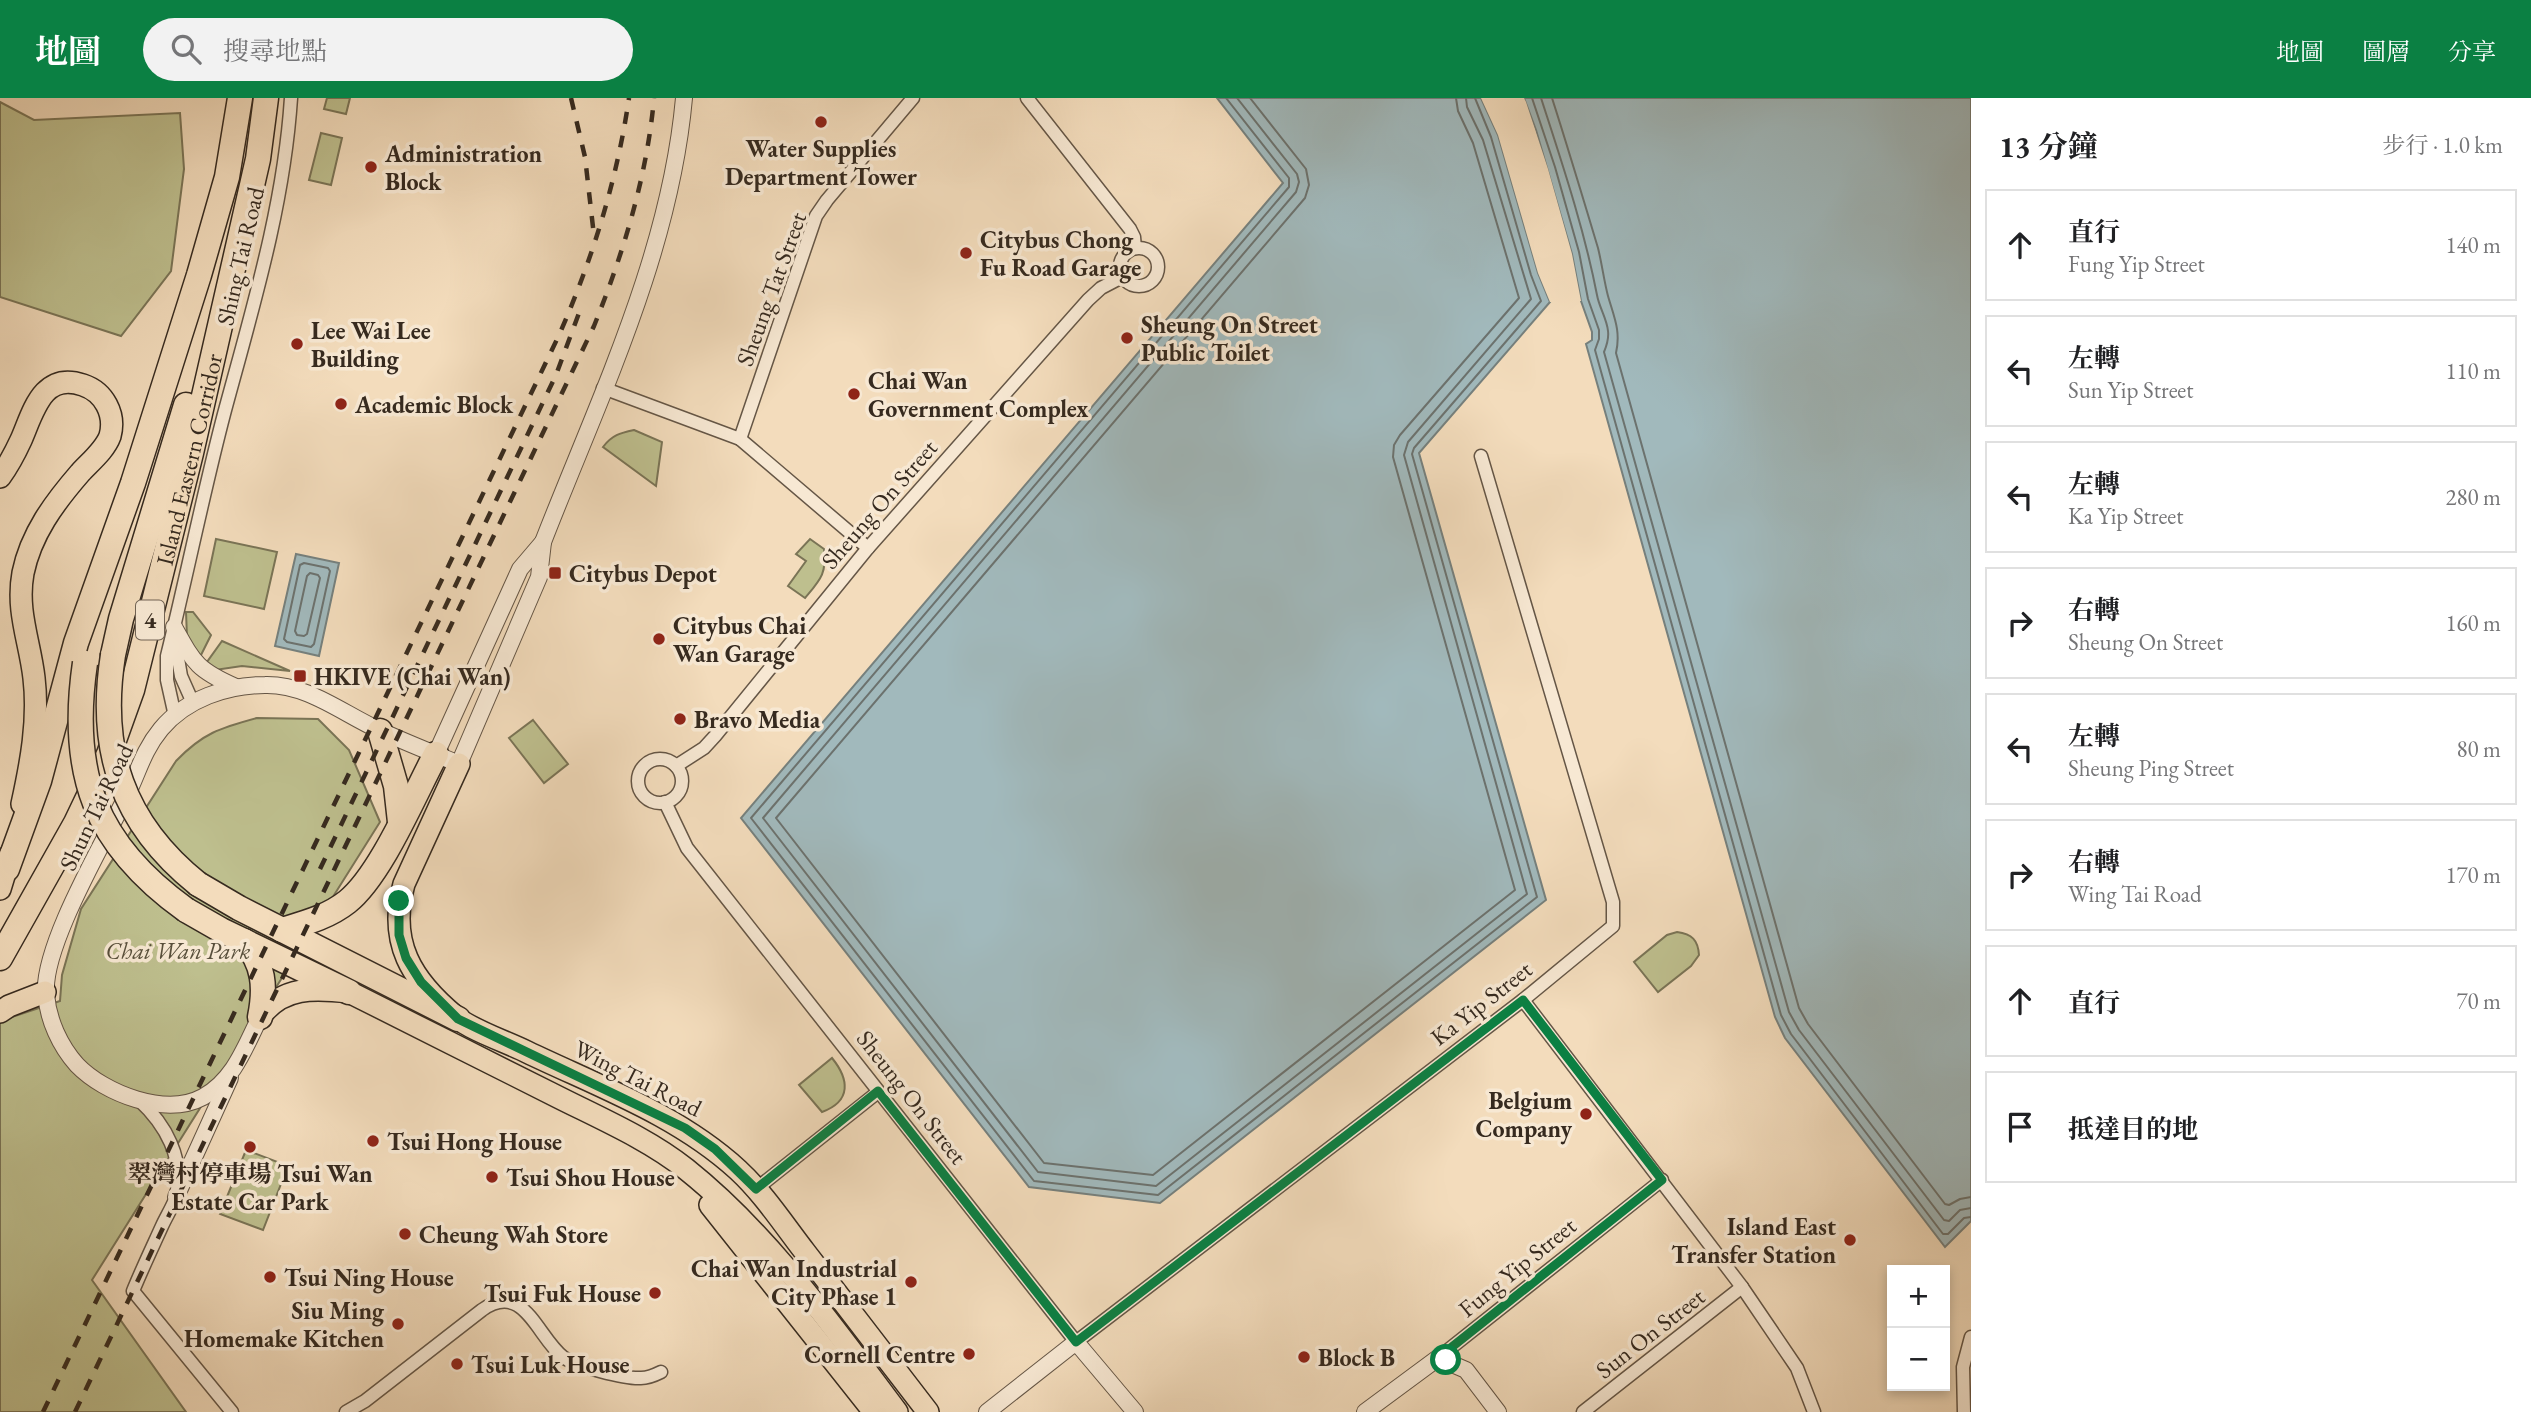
<!DOCTYPE html>
<html lang="zh-TW">
<head>
<meta charset="utf-8">
<style>
	body { margin:0; font-family:"EB Garamond","Noto Serif TC",serif; background:#f2f2f2; color:#202124 }
	.controls { position:absolute; right:21px; bottom:21px; display:grid; overflow:hidden; border-radius:0px; box-shadow:0 4px 10px #0003 }
	.controls button { width:63px; height:63px; display:grid; place-items:center; padding:0; border:0; border-bottom:2px solid #e0e0e0; background:#fff; color:#202124; font:35px sans-serif }
	.stop { position:absolute; width:21px; height:21px; margin:-16px; border:5px solid #0b8043; border-radius:50%; background:#fff }
	.stop.end { background:#0b8043; border-color:#fff; box-shadow:0 2px 7px #0008 }
	.list { margin:0; padding:0; list-style:none }
	h2 { display:flex; justify-content:space-between; align-items:center; height:91px; margin:0; padding:0 28px; font-size:30px }
	h2 small { font-size:23px; font-weight:400; color:#757577 }
	.list li { display:grid; grid-template-columns:46px 1fr auto; gap:21px; align-items:center; box-sizing:border-box; height:112px; margin:0 14px 14px; padding:0 14px; border:2px solid #e0e0e0; border-radius:0px }
	.list b { display:block; font-size:26px; white-space:nowrap }
	.list p { margin:0; font-size:23px; white-space:nowrap; color:#757577 }
	.list em { font-size:23px; font-style:normal; color:#757577 }
	.icon { flex:none; width:38px; height:38px; fill:none; stroke:currentColor; stroke-width:2; stroke-linecap:round; stroke-linejoin:round }
	.map { position:relative; flex:none; width:1971px; height:1314px; overflow:hidden }
	header { display:flex; align-items:center; gap:42px; box-sizing:border-box; height:98px; padding:0 35px; background:#0b8043; color:#fff }
	header strong { font-size:33px }
	nav { display:flex; gap:38px; margin-inline-start:auto; font-size:24px }
	.search { width:490px; height:63px; background:#f2f2f2; display:flex; align-items:center; gap:18px; box-sizing:border-box; padding:0 24px; border-radius:38px; color:#757577; font-size:26px }
	main { display:flex }
	aside { flex:1; background:#fff }
	.map>svg:first-child { display:block }
	.green { fill:#bebf8e; stroke:#7a7456; stroke-width:2 }
	.water { fill:#a1b9bc; stroke:#76807d; stroke-width:2 }
	.pier { fill:#f3dcbc }
	.lines { fill:none; stroke-linecap:round; stroke-linejoin:round }
	.shore { stroke:#6c726e; stroke-width:2 }
	.minor-casing { stroke:#655646; stroke-width:15 }
	.tertiary-casing { stroke:#655646; stroke-width:18 }
	.primary-casing { stroke:#362a1f; stroke-width:24 }
	.trunk-casing { stroke:#362a1f; stroke-width:24 }
	.motorway-casing { stroke:#362a1f; stroke-width:27 }
	.minor { stroke:#f7e8d3; stroke-width:12 }
	.tertiary { stroke:#f7e8d3; stroke-width:16 }
	.primary { stroke:#f3dcbc; stroke-width:21 }
	.trunk { stroke:#f3dcbc; stroke-width:21 }
	.motorway { stroke:#f3dcbc; stroke-width:24 }
	.rail { stroke:#362a1f; stroke-width:4.5; stroke-dasharray:12 12; stroke-linecap:butt }
	.motorway-bridge-casing { stroke:#362a1f; stroke-width:27; stroke-linecap:butt }
	.motorway-bridge { stroke:#f3dcbc; stroke-width:24 }
	.route { stroke:#0b8043; stroke-width:9 }
	.poi-dot { fill:#8f2418; stroke:#f7e8d3; stroke-width:2.5 }
	.labels { text-anchor:middle; dominant-baseline:central; stroke-width:7; stroke-linejoin:round; paint-order:stroke }
	.shield { fill:#f7e8d3; stroke:#706355; stroke-width:2 }
	.shield-label { font-size:23px; font-weight:bold; fill:#362a1f }
	.poi-label { font-size:24px; font-weight:bold; fill:#362a1f; stroke:#f7e8d3; text-anchor:start }
	.street-label { font-size:24px; fill:#362a1f; stroke:#f7e8d3 }
	.park-label { font-size:24px; font-style:italic; fill:#584f3b; stroke:#f7e8d3 }
</style>
</head>
<body>
<header>
<strong>地圖</strong>
<div class="search"><svg class="icon" aria-label="search" viewBox="0 0 24 24"><circle cx="10" cy="10" r="6"/><path d="M15 15l6 6"/></svg>搜尋地點</div>
<nav><a>地圖</a><a>圖層</a><a>分享</a></nav>
</header>
<main>
<div class="map">
<svg width="1971" height="1314" viewBox="0 0 1971 1314">
	<rect width="100%" height="100%" fill="#f3dcbc"/>
	<filter id="stains"><feTurbulence type="fractalNoise" baseFrequency=".00286" numOctaves="4"/><feColorMatrix values="0 0 0 0 .2 0 0 0 0 .09 0 0 0 0 .02 0 0 0 .5 -.17"/></filter>
	<radialGradient id="worn" r=".72"><stop offset=".6" stop-color="#630" stop-opacity="0"/><stop offset="1" stop-color="#630" stop-opacity=".3"/></radialGradient>
	<g class="green">
		<path d="M327 0H350L346 16 324 11Z"/>
		<path d="M0 4 34 22 180 15 184 71 171 173 121 238 0 199Z"/>
		<path d="M321 35 342 40 331 87 309 82Z"/>
		<path d="M634 332 662 344 656 388 603 349C612 337 620 335 634 332Z"/>
		<path d="M216 441 277 454 264 511 204 498Z"/>
		<path d="M810 441 824 451C827 476 820 482 805 500L788 488 806 463 796 456Z"/>
		<path d="M186 514H193L211 537 200 559 187 539Z"/>
		<path d="M222 543 290 573 242 568 215 572 207 564Z"/>
		<path d="M257 620 318 621 349 652 380 724 92 1182 186 1314H0V923L60 903 62 877 81 811 176 663C203 635 220 630 257 620Z"/>
		<path d="M533 622 568 666 544 685 509 640Z"/>
		<path d="M1677 834C1692 836 1698 842 1699 857L1691 868 1658 894 1634 864 1667 837Z"/>
		<path d="M832 960C849 981 852 1003 822 1014L799 987Z"/>
		<path d="M246 1052 288 1068 263 1132 220 1116Z"/>
	</g>
	<g class="water">
		<path d="M1217 0H1481L1498 37 1538 175 1550 204 1419 355 1546 802 1160 1105 1029 1089 741 720 1283 85Z"/>
		<path d="M1524 0H1971V1123L1945 1149 1785 940 1775 919 1586 246 1592 242V234L1581 203 1572 156 1536 32Z"/>
		<path d="M296 456 339 465 319 558 275 548Z"/>
	</g>
	<g class="pier">
		<path d="M1481 0H1485L1501 36 1541 174 1554 204H1550L1538 175 1498 37Z"/>
		<path d="M1521 0H1524L1526 4 1548 71 1572 156 1581 203H1578L1569 157 1533 34Z"/>
	</g>
	<g class="lines">
		<g class="shore">
			<path d="M1226 0 1289 80V89L751 720 1034 1083 1158 1097 1537 799 1412 356 1414 350 1541 203 1531 177 1491 39 1475 0"/>
			<path d="M1237 0 1297 76 1299 84 1296 94 763 720 1038 1074 1156 1088 1527 796 1404 357 1408 344 1531 201 1483 42 1467 9 1466 0"/>
			<path d="M1250 0 1306 71 1309 87 1305 100 776 720 1044 1065 1153 1077 1515 792 1393 359 1394 347 1400 337 1519 200 1473 45 1458 13 1456 0"/>
			<path d="M1532 0 1555 69 1579 154 1588 201 1599 232V241L1595 252 1781 917 1791 936 1943 1136H1948L1964 1120 1971 1119"/>
			<path d="M1541 0C1562 65 1584 130 1597 197 1599 209 1607 221 1608 233 1609 241 1607 247 1604 254L1789 914 1799 932 1944 1122 1949 1123 1960 1112 1971 1110"/>
			<path d="M1552 0C1568 50 1583 100 1598 150 1602 166 1604 183 1608 198 1614 219 1621 233 1616 255L1799 910 1808 926 1945 1106 1949 1107 1960 1101 1971 1099"/>
			<path d="M304 465 328 470 330 473 314 546 311 549 287 544 284 541 300 467Z"/>
			<path d="M310 475 318 477 320 480 307 536 304 538 297 537 295 533 307 478Z"/>
		</g>
		<g class="minor-casing">
			<g id="minor">
				<path d="M1027 0 1130 131 1134 139 1135 150"/>
				<circle cx="1139" cy="169" r="19"/>
				<path d="M603 290 740 341 868 450"/>
				<path d="M740 341 816 118 827 102 913 0"/>
				<path d="M175 543 181 578 193 605"/>
				<path d="M175 618 167 582V558C187 477 203 396 224 316 252 212 284 108 291 0"/>
				<circle cx="660" cy="683" r="22"/>
				<path d="M676 668 704 650 715 638 868 450 1088 202 1101 190 1122 179"/>
				<path d="M665 704 687 750 1076 1244 1523 902 1613 828V804L1481 358"/>
				<path d="M1523 902 1742 1189 1797 1270 1814 1314"/>
				<path d="M139 1002C165 1026 185 1060 176 1099 173 1108 166 1119 162 1128 152 1150 142 1171 133 1193L232 1314"/>
				<path d="M756 1091 878 994"/>
				<path d="M1438 1260 1662 1082"/>
				<path d="M346 1314 365 1303 482 1212C524 1182 537 1239 563 1259 575 1268 625 1281 641 1280 648 1280 655 1277 661 1274"/>
				<path d="M1583 1314 1742 1189"/>
				<path d="M1964 1314 1963 1269 1971 1239"/>
			</g>
		</g>
		<g class="tertiary-casing">
			<g id="tertiary">
				<path d="M174 529C194 565 197 572 236 589"/>
				<path d="M436 656 520 471 543 444"/>
				<path d="M260 919C245 949 234 982 203 999 166 1019 105 996 77 967 60 948 48 922 46 896 42 849 103 746 125 701 138 676 142 654 161 631 186 601 227 587 265 587 308 586 343 616 381 633 407 645 433 655 459 666L539 479 543 444C599 300 670 156 684 0"/>
				<path d="M176 1099 230 980"/>
				<path d="M987 1314 1076 1244 1135 1314"/>
				<path d="M1365 1314 1438 1260 1466 1272 1498 1314"/>
			</g>
		</g>
		<g class="primary-casing">
			<g id="primary">
				<path d="M459 666 404 786C388 844 411 882 456 919 471 932 507 944 527 954 600 989 678 1017 738 1072 764 1096 784 1127 805 1154 846 1207 887 1261 928 1314"/>
				<path d="M260 919C282 888 315 890 349 894 417 928 484 962 552 996 597 1019 647 1040 686 1071 770 1138 833 1229 897 1314"/>
				<path d="M710 1107 874 1314"/>
			</g>
		</g>
		<g class="trunk-casing">
			<g id="trunk">
				<path d="M0 379C8 368 15 355 21 342 33 315 42 273 83 287 104 294 116 316 110 338 105 352 90 364 80 375 54 405 31 436 23 475 16 513 30 544 34 580 39 622 31 665 22 706"/>
				<path d="M0 791 11 755"/>
				<path d="M0 914 9 908 45 894"/>
			</g>
		</g>
		<g class="motorway-casing">
			<g id="motorway">
				<path d="M113 557 121 521 186 307"/>
				<path d="M380 633 396 688 400 724"/>
				<path d="M7 771 39 683 76 545 133 385 199 177 227 79 240 0"/>
				<path d="M198 786 239 810 458 921"/>
				<path d="M186 812 221 832 349 894"/>
				<path d="M282 832C305 825 328 819 347 804 381 777 414 697 436 656"/>
				<path d="M244 843C264 866 266 889 260 919"/>
				<path id="s1" d="M0 860 76 725 109 656 132 592 191 355 258 61 266 0"/>
			</g>
		</g>
		<use href="#minor" class="minor"/>
		<use href="#tertiary" class="tertiary"/>
		<use href="#primary" class="primary"/>
		<use href="#trunk" class="trunk"/>
		<use href="#motorway" class="motorway"/>
		<g class="rail">
			<path d="M571 0 585 59 594 138"/>
			<path d="M320 771 556 277 582 207"/>
			<path d="M43 1314 560 235C593 159 617 82 629 0"/>
			<path d="M75 1314 594 228C623 156 647 79 654 0"/>
		</g>
		<g class="motorway-bridge-casing">
			<g id="motorway-bridge">
				<path d="M113 557C98 652 122 725 198 786"/>
				<path d="M85 565C69 675 94 746 186 812"/>
			</g>
		</g>
		<use href="#motorway-bridge" class="motorway-bridge"/>
	</g>
	<g class="lines">
		<path class="route" d="M399 803V837L406 860 421 884 458 921 685 1030 715 1051 756 1091 878 993 1076 1244 1523 902 1662 1082 1438 1260 1446 1262"/>
	</g>
	<g class="poi-dot">
		<circle cx="821" cy="24" r="7"/>
		<circle cx="371" cy="69" r="7"/>
		<circle cx="966" cy="155" r="7"/>
		<circle cx="1127" cy="240" r="7"/>
		<circle cx="297" cy="246" r="7"/>
		<circle cx="854" cy="296" r="7"/>
		<circle cx="341" cy="306" r="7"/>
		<rect x="548" y="468" width="14" height="14" rx="3.5"/>
		<circle cx="659" cy="541" r="7"/>
		<rect x="293" y="571" width="14" height="14" rx="3.5"/>
		<circle cx="680" cy="621" r="7"/>
		<circle cx="1586" cy="1016" r="7"/>
		<circle cx="373" cy="1043" r="7"/>
		<circle cx="250" cy="1049" r="7"/>
		<circle cx="492" cy="1079" r="7"/>
		<circle cx="405" cy="1136" r="7"/>
		<circle cx="1850" cy="1142" r="7"/>
		<circle cx="270" cy="1179" r="7"/>
		<circle cx="911" cy="1184" r="7"/>
		<circle cx="655" cy="1195" r="7"/>
		<circle cx="398" cy="1226" r="7"/>
		<circle cx="969" cy="1256" r="7"/>
		<circle cx="1304" cy="1259" r="7"/>
		<circle cx="457" cy="1266" r="7"/>
	</g>
	<g class="labels">
		<rect class="shield" x="136" y="502.5" width="28" height="39" rx="5"/>
		<g class="shield-label">
			<text x="150" y="522">4</text>
		</g>
		<g class="poi-label">
			<text x="821" y="50" text-anchor="middle">Water Supplies<tspan x="821" dy="28">Department Tower</tspan></text>
			<text x="385" y="55">Administration<tspan x="385" dy="28">Block</tspan></text>
			<text x="980" y="141">Citybus Chong<tspan x="980" dy="28">Fu Road Garage</tspan></text>
			<text x="1141" y="226">Sheung On Street<tspan x="1141" dy="28">Public Toilet</tspan></text>
			<text x="311" y="232">Lee Wai Lee<tspan x="311" dy="28">Building</tspan></text>
			<text x="868" y="282">Chai Wan<tspan x="868" dy="28">Government Complex</tspan></text>
			<text x="355" y="306">Academic Block</text>
			<text x="569" y="475">Citybus Depot</text>
			<text x="673" y="527">Citybus Chai<tspan x="673" dy="28">Wan Garage</tspan></text>
			<text x="314" y="578">HKIVE (Chai Wan)</text>
			<text x="694" y="621">Bravo Media</text>
			<text x="1572" y="1002" text-anchor="end">Belgium<tspan x="1572" dy="28">Company</tspan></text>
			<text x="387" y="1043">Tsui Hong House</text>
			<text x="250" y="1075" text-anchor="middle">翠灣村停車場 Tsui Wan<tspan x="250" dy="28">Estate Car Park</tspan></text>
			<text x="506" y="1079">Tsui Shou House</text>
			<text x="1836" y="1128" text-anchor="end">Island East<tspan x="1836" dy="28">Transfer Station</tspan></text>
			<text x="419" y="1136">Cheung Wah Store</text>
			<text x="897" y="1170" text-anchor="end">Chai Wan Industrial<tspan x="897" dy="28">City Phase 1</tspan></text>
			<text x="284" y="1179">Tsui Ning House</text>
			<text x="641" y="1195" text-anchor="end">Tsui Fuk House</text>
			<text x="384" y="1212" text-anchor="end">Siu Ming<tspan x="384" dy="28">Homemake Kitchen</tspan></text>
			<text x="955" y="1256" text-anchor="end">Cornell Centre</text>
			<text x="1318" y="1259">Block B</text>
			<text x="471" y="1266">Tsui Luk House</text>
		</g>
		<g class="street-label">
			<text transform="translate(240 158) rotate(-77)">Shing Tai Road</text>
			<text transform="translate(771 191) rotate(-70)">Sheung Tat Street</text>
			<text stroke="none"><textPath href="#s1" startOffset="537">Island Eastern Corridor</textPath></text>
			<text transform="translate(879 406) rotate(-49)">Sheung On Street</text>
			<text transform="translate(96 709) rotate(-64)">Shun Tai Road</text>
			<text transform="translate(1481 905) rotate(-38)">Ka Yip Street</text>
			<text transform="translate(638 980) rotate(27)">Wing Tai Road</text>
			<text transform="translate(912 999) rotate(52)">Sheung On Street</text>
			<text transform="translate(1517 1169) rotate(-39)">Fung Yip Street</text>
			<text transform="translate(1650 1235) rotate(-38)">Sun On Street</text>
		</g>
		<g class="park-label">
			<text x="178" y="852">Chai Wan Park</text>
		</g>
	</g>
	<rect width="100%" height="100%" filter="url(#stains)"/>
	<rect width="100%" height="100%" fill="url(#worn)"/>
</svg>
<div class="controls">
<button>+</button>
<button>−</button>
</div>
<div class="stop" style="left:1446px;top:1262px"></div>
<div class="stop end" style="left:399px;top:803px"></div>
</div>
<aside>
<h2>13 分鐘<small>步行 · 1.0 km</small></h2>
<ul class="list">
<li><svg class="icon" aria-label="ahead" viewBox="0 0 24 24"><path d="M12 20V5M6 11l6-6 6 6"/></svg><div><b>直行</b><p>Fung Yip Street</p></div><em>140 m</em></li>
<li><svg class="icon" aria-label="left" viewBox="0 0 24 24"><path d="M17 20v-9H6M10 6l-5 5 5 5"/></svg><div><b>左轉</b><p>Sun Yip Street</p></div><em>110 m</em></li>
<li><svg class="icon" aria-label="left" viewBox="0 0 24 24"><path d="M17 20v-9H6M10 6l-5 5 5 5"/></svg><div><b>左轉</b><p>Ka Yip Street</p></div><em>280 m</em></li>
<li><svg class="icon" aria-label="right" viewBox="0 0 24 24"><path d="M7 20v-9h11M14 6l5 5-5 5"/></svg><div><b>右轉</b><p>Sheung On Street</p></div><em>160 m</em></li>
<li><svg class="icon" aria-label="left" viewBox="0 0 24 24"><path d="M17 20v-9H6M10 6l-5 5 5 5"/></svg><div><b>左轉</b><p>Sheung Ping Street</p></div><em>80 m</em></li>
<li><svg class="icon" aria-label="right" viewBox="0 0 24 24"><path d="M7 20v-9h11M14 6l5 5-5 5"/></svg><div><b>右轉</b><p>Wing Tai Road</p></div><em>170 m</em></li>
<li><svg class="icon" aria-label="ahead" viewBox="0 0 24 24"><path d="M12 20V5M6 11l6-6 6 6"/></svg><div><b>直行</b></div><em>70 m</em></li>
<li><svg class="icon" aria-label="arrive" viewBox="0 0 24 24"><path d="M6 21V4h12l-3 4 3 4H6"/></svg><div><b>抵達目的地</b></div></li>
</ul>
</aside>
</main>
</body>
</html>
